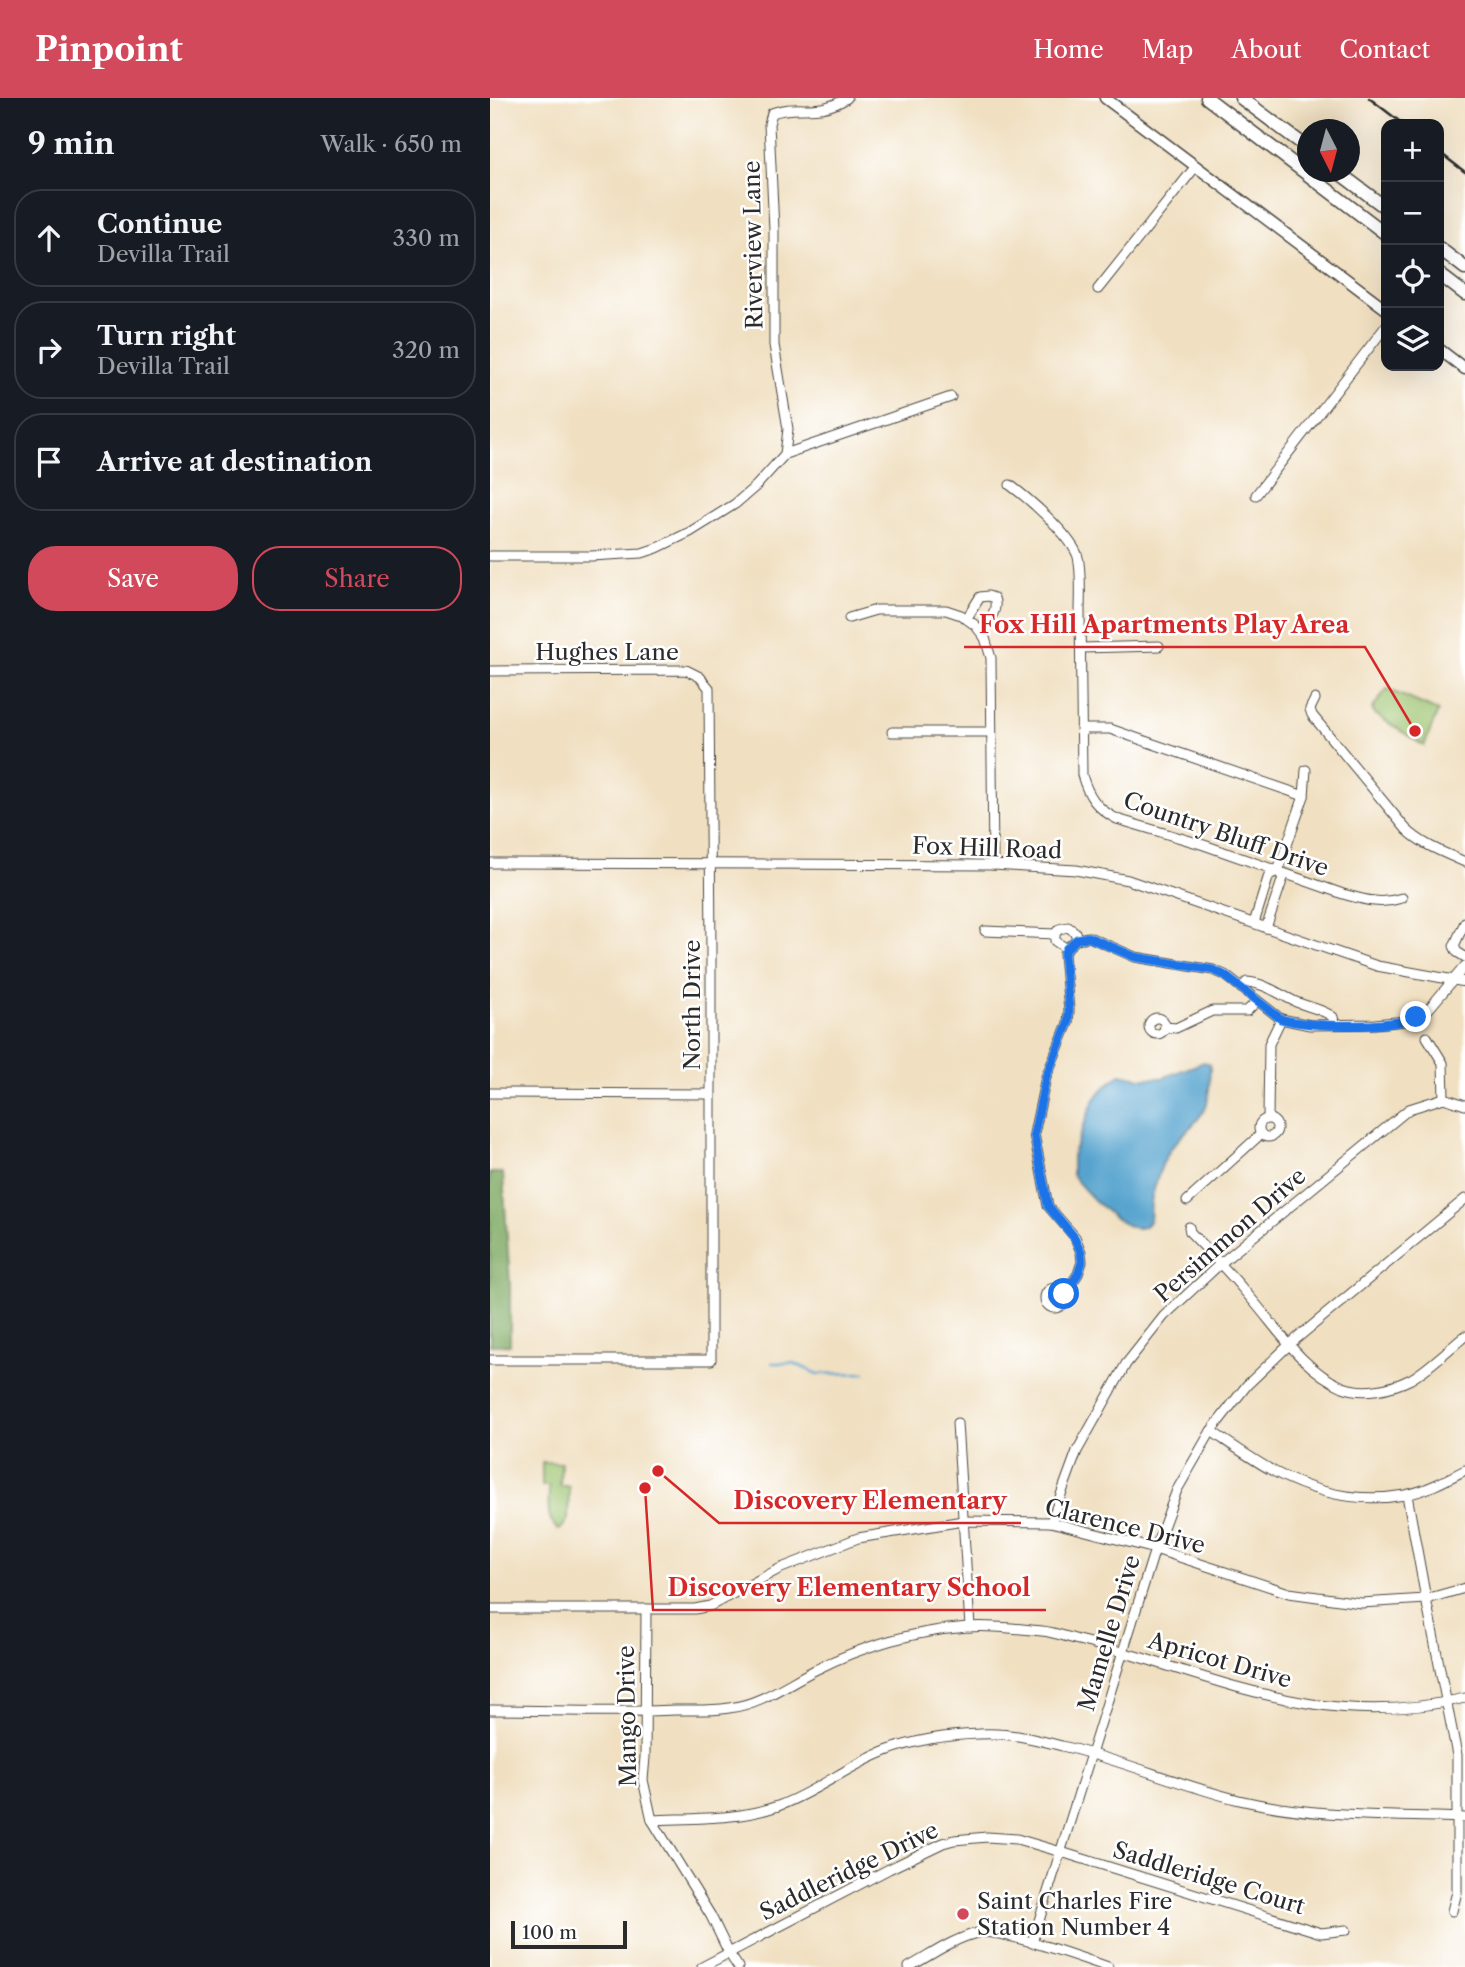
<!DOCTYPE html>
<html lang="en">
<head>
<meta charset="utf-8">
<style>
	body { margin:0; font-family:"Libre Caslon Text",serif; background:#242831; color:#f1f3f6 }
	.controls { position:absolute; right:21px; top:21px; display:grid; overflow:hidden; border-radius:14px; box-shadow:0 7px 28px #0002 }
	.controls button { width:63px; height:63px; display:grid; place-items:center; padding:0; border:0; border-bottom:2px solid #363941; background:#171b24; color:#f1f3f6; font:35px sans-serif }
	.compass { position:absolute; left:807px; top:21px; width:63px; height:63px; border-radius:50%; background:#171b24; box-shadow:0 7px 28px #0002; rotate:174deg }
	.scale { position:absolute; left:21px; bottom:18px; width:116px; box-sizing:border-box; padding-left:7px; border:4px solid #2b2b2b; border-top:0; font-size:19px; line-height:24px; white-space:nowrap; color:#2b2b2b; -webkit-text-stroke:5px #fff; paint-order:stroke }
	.stop { position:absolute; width:21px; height:21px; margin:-16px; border:5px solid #1a73e8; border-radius:50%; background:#fff }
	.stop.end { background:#1a73e8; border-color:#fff; box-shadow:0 2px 7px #0008 }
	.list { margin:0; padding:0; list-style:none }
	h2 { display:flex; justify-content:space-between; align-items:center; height:91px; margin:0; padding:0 28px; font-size:30px }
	h2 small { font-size:23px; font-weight:400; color:#9ea1a6 }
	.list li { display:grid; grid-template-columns:46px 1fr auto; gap:21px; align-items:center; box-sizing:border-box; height:98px; margin:0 14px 14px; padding:0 14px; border:2px solid #363941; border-radius:28px }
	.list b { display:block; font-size:26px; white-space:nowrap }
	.list p { margin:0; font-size:23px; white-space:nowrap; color:#9ea1a6 }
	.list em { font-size:23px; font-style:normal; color:#9ea1a6 }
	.actions { display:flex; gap:14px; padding:21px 28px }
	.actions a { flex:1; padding:16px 0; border:2px solid #d1495b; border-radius:28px; text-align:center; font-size:24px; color:#d1495b }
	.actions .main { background:#d1495b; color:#fff }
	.icon { flex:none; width:38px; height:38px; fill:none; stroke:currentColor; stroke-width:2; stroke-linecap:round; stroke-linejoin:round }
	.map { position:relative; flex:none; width:975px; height:1869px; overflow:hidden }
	header { display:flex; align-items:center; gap:42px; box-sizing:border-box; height:98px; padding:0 35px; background:#d1495b; color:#fff }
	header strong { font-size:33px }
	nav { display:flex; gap:38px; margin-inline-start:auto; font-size:24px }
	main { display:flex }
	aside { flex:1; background:#171b24 }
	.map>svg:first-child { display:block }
	.green { fill:#9cc36e; stroke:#64774c; stroke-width:2 }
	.forest { fill:#7da961; stroke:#546a46; stroke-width:2 }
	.water { fill:#55a3ce; stroke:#40677c; stroke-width:2 }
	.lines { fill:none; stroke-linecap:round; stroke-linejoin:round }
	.stream { stroke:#55a3ce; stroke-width:2.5 }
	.minor-casing { stroke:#494641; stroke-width:11 }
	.major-casing { stroke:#494641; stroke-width:13 }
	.highway-casing { stroke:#494641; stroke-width:15 }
	.minor { stroke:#fff; stroke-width:9 }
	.major { stroke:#fff; stroke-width:10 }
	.highway { stroke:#fff; stroke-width:12 }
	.rail { stroke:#2b2b2b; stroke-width:2.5 }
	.route { stroke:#1a73e8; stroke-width:9 }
	.poi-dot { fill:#d1495b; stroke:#fff; stroke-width:2.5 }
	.labels { text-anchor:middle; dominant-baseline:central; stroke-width:5; stroke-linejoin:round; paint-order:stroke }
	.street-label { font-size:23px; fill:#2b2b2b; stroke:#fff }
	.poi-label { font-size:23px; fill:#2b2b2b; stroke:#fff; text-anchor:start }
	.leader { fill:none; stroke:#d62828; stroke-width:2.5 }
	.callout-dot { fill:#d62828; stroke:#fff; stroke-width:2.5 }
	.callout-label { font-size:24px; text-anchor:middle; font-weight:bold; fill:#d62828; stroke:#fff; stroke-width:5; stroke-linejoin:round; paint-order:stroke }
</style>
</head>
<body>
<header>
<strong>Pinpoint</strong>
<nav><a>Home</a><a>Map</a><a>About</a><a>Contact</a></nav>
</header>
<main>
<aside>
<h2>9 min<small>Walk · 650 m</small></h2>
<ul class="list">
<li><svg class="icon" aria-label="ahead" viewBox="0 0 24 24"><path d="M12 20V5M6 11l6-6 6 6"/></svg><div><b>Continue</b><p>Devilla Trail</p></div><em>330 m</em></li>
<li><svg class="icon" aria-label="right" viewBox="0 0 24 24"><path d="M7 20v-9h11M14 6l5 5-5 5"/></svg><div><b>Turn right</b><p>Devilla Trail</p></div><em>320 m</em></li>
<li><svg class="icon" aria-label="arrive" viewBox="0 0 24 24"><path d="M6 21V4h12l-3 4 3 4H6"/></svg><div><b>Arrive at destination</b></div></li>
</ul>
<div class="actions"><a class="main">Save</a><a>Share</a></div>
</aside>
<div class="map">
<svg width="975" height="1869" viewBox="0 0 975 1869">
	<rect width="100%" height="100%" fill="#fff"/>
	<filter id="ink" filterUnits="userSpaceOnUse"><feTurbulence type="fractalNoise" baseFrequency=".0143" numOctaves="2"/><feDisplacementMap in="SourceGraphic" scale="14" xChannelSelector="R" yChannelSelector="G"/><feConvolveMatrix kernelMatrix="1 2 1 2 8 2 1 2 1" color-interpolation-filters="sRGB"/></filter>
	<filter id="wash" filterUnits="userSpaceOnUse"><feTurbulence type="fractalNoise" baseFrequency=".00686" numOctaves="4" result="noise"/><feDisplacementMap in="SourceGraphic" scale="28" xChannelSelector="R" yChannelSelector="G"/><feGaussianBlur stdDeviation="1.57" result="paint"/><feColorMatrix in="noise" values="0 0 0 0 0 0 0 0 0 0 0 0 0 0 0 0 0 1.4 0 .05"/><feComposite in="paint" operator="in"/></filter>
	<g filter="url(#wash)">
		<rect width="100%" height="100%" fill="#f0dfc0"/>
		<g class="green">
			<path d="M897 591 948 613 934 648 885 616 882 611Z"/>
			<path d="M52 1364 71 1365 70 1388H79L78 1421 71 1431 68 1432C55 1419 59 1405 59 1388H52Z"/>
		</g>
		<path class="forest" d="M0 1075H13L20 1187V1247H0Z"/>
		<path class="water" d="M714 964 719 966 720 971C719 981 720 1000 716 1009 707 1028 685 1039 676 1059 671 1067 662 1095 661 1105 660 1109 661 1117 660 1121 646 1153 591 1089 582 1077V1058L603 1004 612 992 630 976 651 980H672Z"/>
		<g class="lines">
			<path class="stream" d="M282 1265H303L328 1276 375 1275"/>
		</g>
	</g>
	<g filter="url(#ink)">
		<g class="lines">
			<g class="minor-casing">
				<g id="minor">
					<path d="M608 191 706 68"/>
					<path d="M295 356 298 331 284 247V132L279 26 282 15C308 5 327 19 357 0"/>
					<path d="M520 387C539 401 577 434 587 456 592 468 590 501 590 515 591 569 591 623 592 677 598 698 607 711 627 721L714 747 853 796C875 802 890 807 912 800"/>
					<path d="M766 397 896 228"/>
					<path d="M0 458H101L152 455 167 450 200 434 245 406 266 388 295 356 461 299"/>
					<path d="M359 520 386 512H456L471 517 485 527 495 540 501 560 503 767"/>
					<path d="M477 520 490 499 498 498 504 500C509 513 498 523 491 533"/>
					<path d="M591 550 669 548"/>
					<path d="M0 573 196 572 210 579 219 590 221 854V1262H0"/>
					<path d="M825 601 820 611 822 617 916 731C932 747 955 755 975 764"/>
					<path d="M591 631H620L814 698"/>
					<path d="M402 634H501"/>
					<path d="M0 765 503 767 586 772 638 782 887 868 975 884"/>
					<path d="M788 773 814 698 816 672"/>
					<path d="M975 824 964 848 967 854 975 859"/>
					<path d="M764 825 779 777 788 773 793 780 776 830"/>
					<path d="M495 833 565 836"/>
					<path d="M577 851 565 843V836L569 831 578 829 585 834 587 841"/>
					<path d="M751 890 757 884C775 885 790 897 806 904 818 909 833 911 843 919L844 926"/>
					<circle cx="667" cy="928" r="8"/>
					<path d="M675 929 686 930 722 913H757L767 903"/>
					<path d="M937 939 953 965 954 1000"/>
					<path d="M0 995 220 996"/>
					<path d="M954 1000 975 1007"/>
					<path d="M778 1020 779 946 791 921"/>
					<circle cx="778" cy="1030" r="9"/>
					<path d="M697 1103 771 1036"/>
					<path d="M699 1129 700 1134C723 1157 744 1180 765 1205 791 1236 815 1273 853 1289 874 1297 901 1291 921 1281 936 1273 960 1250 975 1238"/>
					<circle cx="565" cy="1200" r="10"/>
					<path d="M572 1193 582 1185 588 1176 592 1164 591 1154 585 1139 558 1108 544 1036 556 979 578 925 579 912 574 856 577 850 587 841 599 839 645 859 723 872 735 877 791 921 820 927 885 926 916 923 937 913 975 868"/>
					<path d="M467 1325 480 1529"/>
					<path d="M721 1333C742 1347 763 1362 785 1374 825 1395 870 1405 915 1397 936 1393 956 1382 975 1372"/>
					<path d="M917 1397 936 1501 967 1657V1794L962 1813"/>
					<path d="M561 1424 587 1353 636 1266 674 1218 731 1165 919 1011 954 1000"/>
					<path d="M0 1511H205L220 1508 289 1471 368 1440 473 1423 561 1424 665 1451 799 1495 871 1505 936 1501 975 1490"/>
					<path d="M156 1511 155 1659 153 1682 162 1722 221 1818 239 1855 248 1869"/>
					<path d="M0 1612C62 1612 124 1615 186 1612 203 1612 221 1613 239 1610 271 1606 297 1586 325 1572 372 1548 426 1533 478 1529 499 1527 530 1531 552 1533 564 1534 576 1539 588 1542 612 1548 635 1555 659 1562 769 1597 858 1628 975 1600"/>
					<path d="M162 1722C204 1720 248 1722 288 1708 326 1694 359 1667 396 1653 425 1642 458 1637 489 1636 518 1634 545 1641 572 1648 632 1662 689 1687 749 1702 826 1720 897 1717 975 1720"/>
					<path d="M542 1845 665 1451 687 1392 721 1333 757 1287 800 1246 975 1101"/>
					<path d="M212 1869 399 1771 453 1745 464 1742 497 1739 527 1741 571 1754 831 1835 856 1832"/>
					<path d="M419 1869C441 1857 463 1841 487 1835 508 1829 594 1861 618 1869"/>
				</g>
			</g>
			<g class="major-casing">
				<g id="major">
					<path d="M615 0 896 211"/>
					<path d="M949 251 975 271"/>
				</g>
			</g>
			<g class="highway-casing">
				<g id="highway">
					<path d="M717 0 896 136"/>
					<path d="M751 0 818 50"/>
					<path d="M848 74 896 110"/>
					<path d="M949 150 975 170"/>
					<path d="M949 176 975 196"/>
				</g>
			</g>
			<use href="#minor" class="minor"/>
			<use href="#major" class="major"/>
			<use href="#highway" class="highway"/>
			<g class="rail">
				<path d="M879 0 913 26"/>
				<path d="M949 54 975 74"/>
			</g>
		</g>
	</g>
	<g class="lines" filter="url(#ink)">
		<path class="route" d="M574 1196 572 1194 582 1185 588 1176 592 1164 591 1154 584 1139 558 1108 544 1036 556 979 578 925 579 912 574 856 577 850 587 841 598 839 645 859 723 872 734 877 791 921C820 929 898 931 926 919"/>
	</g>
	<circle class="poi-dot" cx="473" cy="1816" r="7"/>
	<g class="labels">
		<g class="street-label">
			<text transform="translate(263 147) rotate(-91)">Riverview Lane</text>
			<text x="117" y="554">Hughes Lane</text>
			<text transform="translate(736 736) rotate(19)">Country Bluff Drive</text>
			<text transform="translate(497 750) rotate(2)">Fox Hill Road</text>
			<text transform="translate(202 907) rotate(-90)">North Drive</text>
			<text transform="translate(740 1137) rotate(-41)">Persimmon Drive</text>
			<text transform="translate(635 1428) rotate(14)">Clarence Drive</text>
			<text transform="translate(619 1535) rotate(-73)">Mamelle Drive</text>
			<text transform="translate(730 1562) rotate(16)">Apricot Drive</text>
			<text transform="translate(137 1618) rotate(-91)">Mango Drive</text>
			<text transform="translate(359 1773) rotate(-26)">Saddleridge Drive</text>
			<text transform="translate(719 1780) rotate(17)">Saddleridge Court</text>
		</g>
		<g class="poi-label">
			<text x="487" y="1803">Saint Charles Fire<tspan x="487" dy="26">Station Number 4</tspan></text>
		</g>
	</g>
	<path class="leader" d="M925 633L875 549H474M168 1373L229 1425H531M155 1390L163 1512H556"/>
	<g class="callout-dot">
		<circle cx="925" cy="633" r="7"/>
		<circle cx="168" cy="1373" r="7"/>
		<circle cx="155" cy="1390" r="7"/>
	</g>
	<g class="callout-label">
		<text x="674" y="535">Fox Hill Apartments Play Area</text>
		<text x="380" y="1411">Discovery Elementary</text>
		<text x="359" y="1498">Discovery Elementary School</text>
	</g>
</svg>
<div class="controls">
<button>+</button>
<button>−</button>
<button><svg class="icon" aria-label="locate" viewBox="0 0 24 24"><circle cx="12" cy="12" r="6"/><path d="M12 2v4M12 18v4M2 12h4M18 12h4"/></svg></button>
<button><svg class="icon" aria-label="layers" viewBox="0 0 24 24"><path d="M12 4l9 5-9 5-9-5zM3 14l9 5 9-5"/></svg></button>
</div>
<svg class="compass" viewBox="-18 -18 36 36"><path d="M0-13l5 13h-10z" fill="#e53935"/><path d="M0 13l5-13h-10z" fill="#9ea1a6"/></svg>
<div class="scale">100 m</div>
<div class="stop" style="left:574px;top:1196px"></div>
<div class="stop end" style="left:926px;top:919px"></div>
</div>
</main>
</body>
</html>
